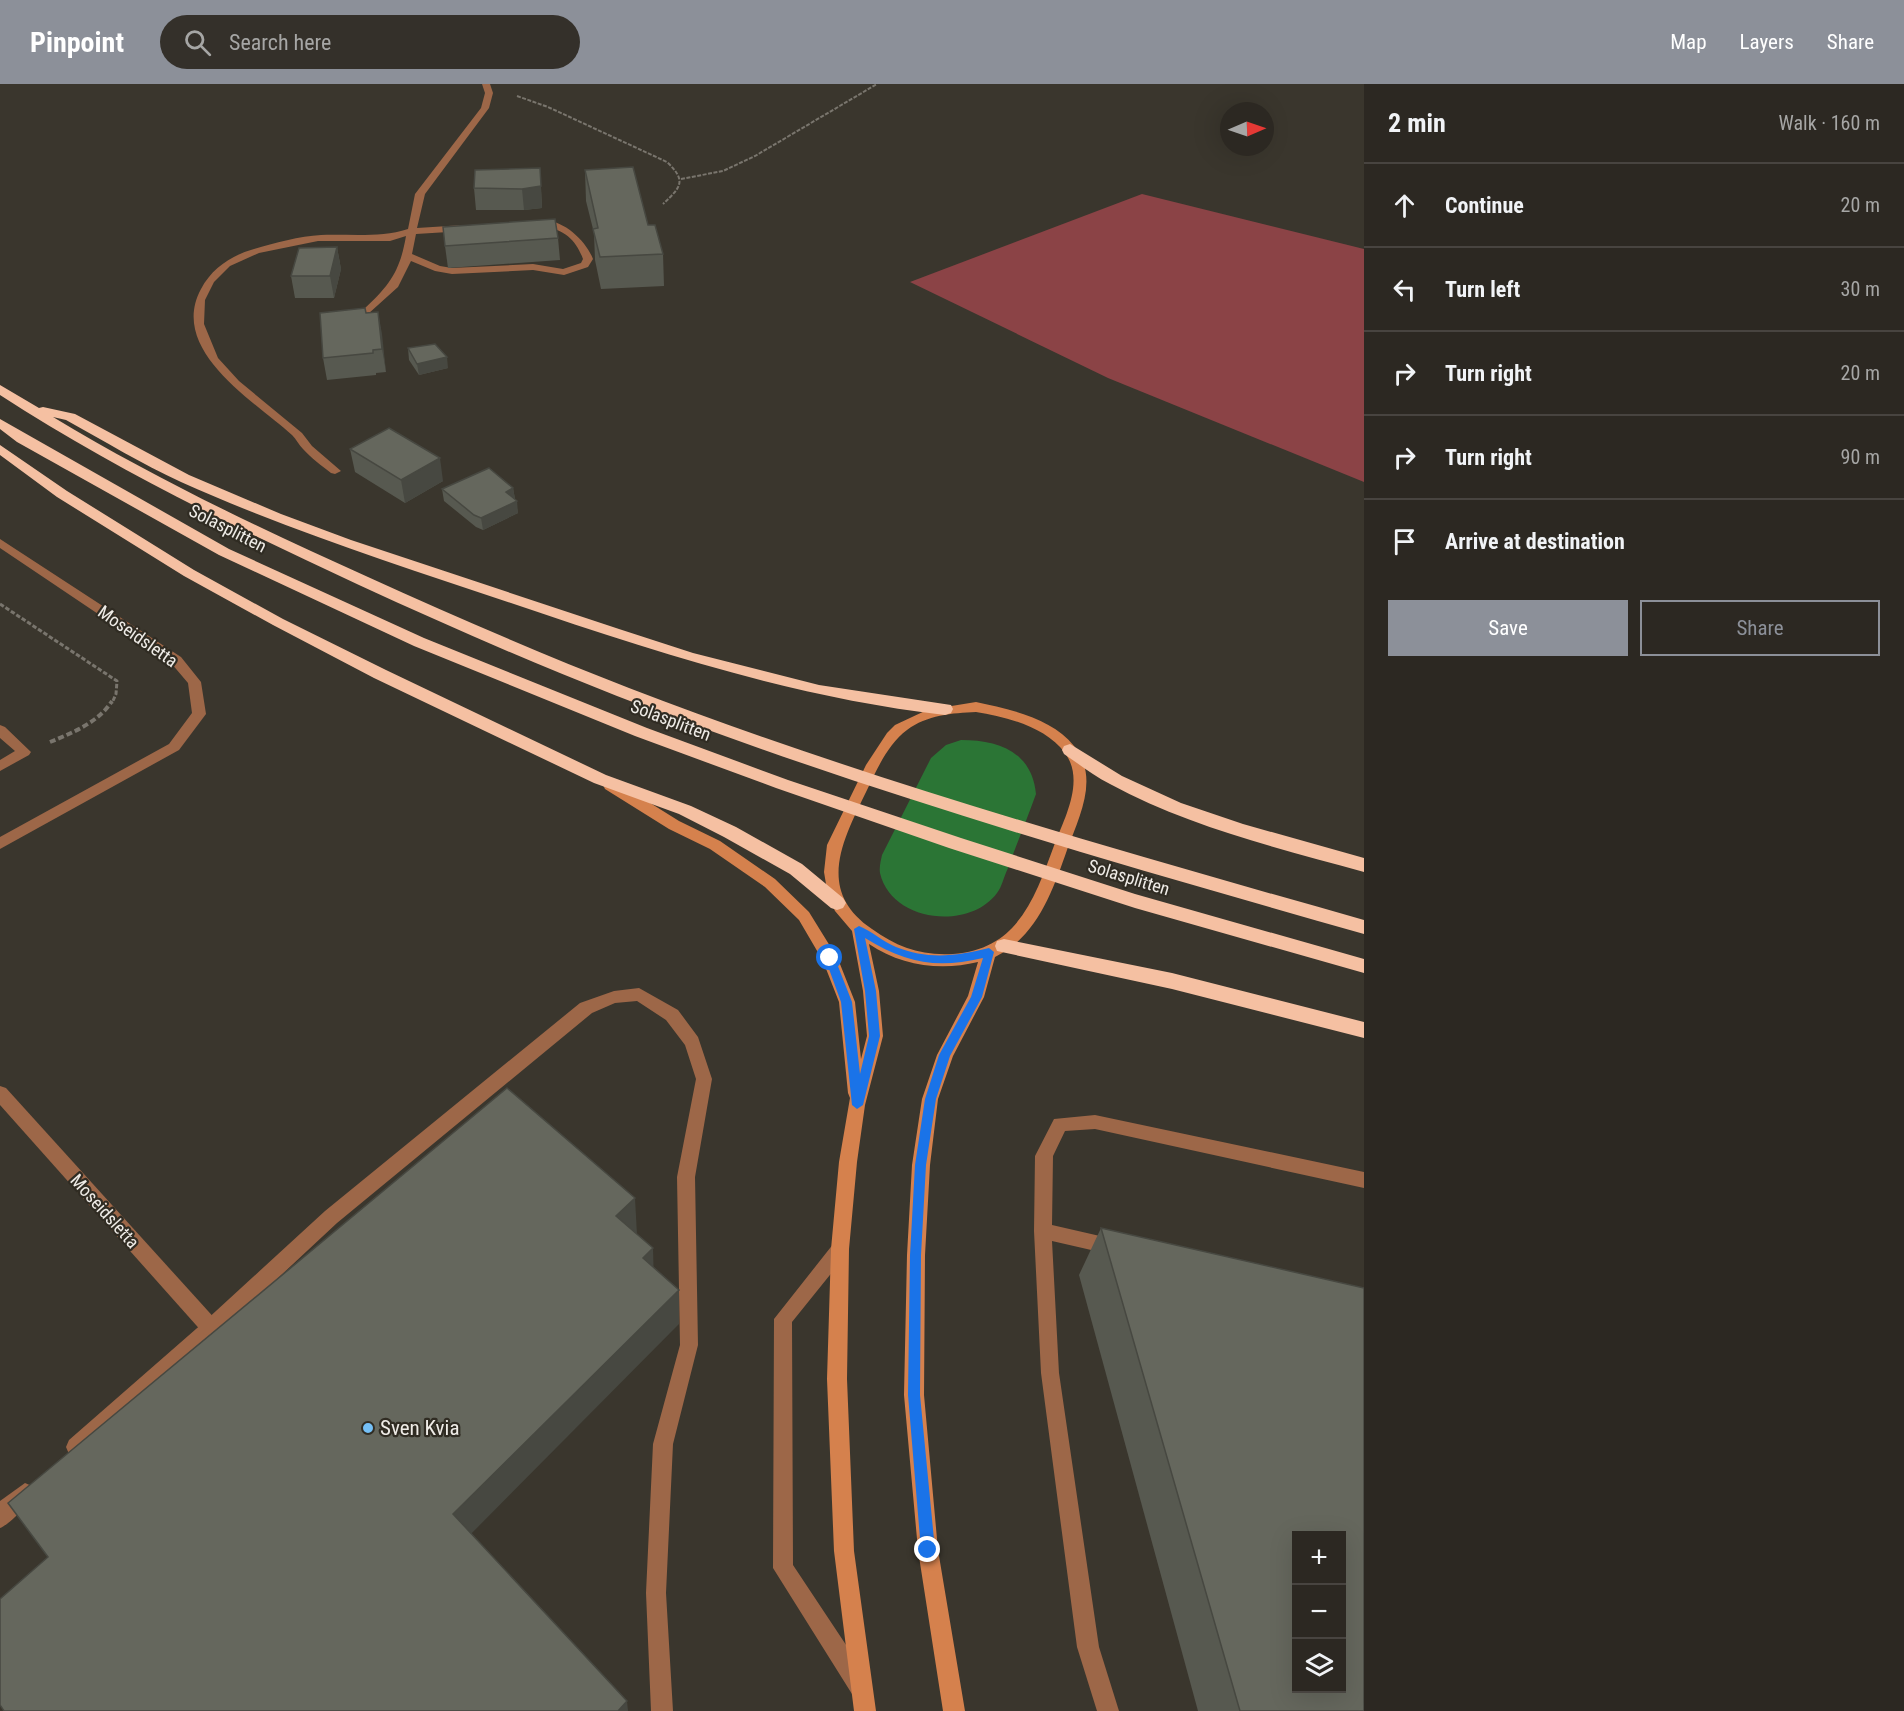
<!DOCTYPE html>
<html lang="en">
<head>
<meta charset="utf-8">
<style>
	body { margin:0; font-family:"Roboto Condensed",sans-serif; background:#34302a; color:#f1f3f6 }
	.controls { position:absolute; right:18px; bottom:18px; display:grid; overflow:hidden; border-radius:0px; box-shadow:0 6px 24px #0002 }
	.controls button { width:54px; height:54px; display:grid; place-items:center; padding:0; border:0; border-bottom:2px solid #484440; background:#2c2822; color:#f1f3f6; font:30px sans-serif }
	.compass { position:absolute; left:1220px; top:18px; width:54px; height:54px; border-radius:50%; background:#2c2822; box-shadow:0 6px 24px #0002; rotate:88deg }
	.stop { position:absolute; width:18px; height:18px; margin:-14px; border:4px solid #1a73e8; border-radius:50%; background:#fff }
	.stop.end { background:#1a73e8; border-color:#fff; box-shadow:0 2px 6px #0008 }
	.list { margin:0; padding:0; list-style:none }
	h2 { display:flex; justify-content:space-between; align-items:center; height:78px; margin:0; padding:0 24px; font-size:26px }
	h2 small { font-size:20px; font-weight:400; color:#a6a6a5 }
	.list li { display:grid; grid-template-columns:39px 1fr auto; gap:18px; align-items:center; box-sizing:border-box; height:84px; padding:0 24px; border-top:2px solid #484440 }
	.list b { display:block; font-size:22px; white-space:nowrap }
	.list em { font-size:20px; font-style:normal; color:#a6a6a5 }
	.actions { display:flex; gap:12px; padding:18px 24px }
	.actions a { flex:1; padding:14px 0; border:2px solid #8c9099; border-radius:0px; text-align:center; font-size:21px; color:#8c9099 }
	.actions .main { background:#8c9099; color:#fff }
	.icon { flex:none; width:33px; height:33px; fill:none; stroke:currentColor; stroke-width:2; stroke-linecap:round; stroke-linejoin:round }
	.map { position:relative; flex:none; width:1364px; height:1627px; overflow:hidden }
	header { display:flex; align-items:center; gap:36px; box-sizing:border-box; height:84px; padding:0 30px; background:#8c9099; color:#fff }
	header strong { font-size:28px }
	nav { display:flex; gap:33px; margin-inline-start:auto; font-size:21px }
	.search { width:420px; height:54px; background:#34302a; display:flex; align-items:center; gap:15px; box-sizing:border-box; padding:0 21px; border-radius:33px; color:#a6a6a5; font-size:22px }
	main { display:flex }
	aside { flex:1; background:#2c2822 }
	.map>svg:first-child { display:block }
	.green { fill:#8b4346 }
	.water { fill:#2b7535 }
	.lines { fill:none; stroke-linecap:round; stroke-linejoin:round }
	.path-far2 { stroke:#79756d; stroke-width:2; stroke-dasharray:4 1.5; stroke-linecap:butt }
	.path-far1 { stroke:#79756d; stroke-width:3; stroke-dasharray:4.5 2; stroke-linecap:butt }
	.path { stroke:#79756d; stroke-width:4; stroke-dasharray:6 3; stroke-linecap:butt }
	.lane { fill:#9d6748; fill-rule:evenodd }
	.street { fill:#9d6748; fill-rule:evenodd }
	.secondary { fill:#d5814d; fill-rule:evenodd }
	.highway { fill:#f5c0a2; fill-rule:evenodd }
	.wall { fill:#575950 }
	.shaded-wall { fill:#474841 }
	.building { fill:#65675d; stroke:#474841; stroke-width:1.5; fill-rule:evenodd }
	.route { fill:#1a73e8 }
	.poi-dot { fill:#75c0f6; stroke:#302c23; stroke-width:2 }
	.labels { text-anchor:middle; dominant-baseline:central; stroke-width:4.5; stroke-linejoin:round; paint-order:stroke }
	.street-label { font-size:18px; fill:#efece7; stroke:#302c23 }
	.near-poi-label { font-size:21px; fill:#efece7; stroke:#302c23; text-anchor:start }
</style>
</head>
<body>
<header>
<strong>Pinpoint</strong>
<div class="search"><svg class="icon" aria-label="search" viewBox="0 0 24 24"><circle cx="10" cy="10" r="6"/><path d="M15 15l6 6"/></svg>Search here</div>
<nav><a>Map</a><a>Layers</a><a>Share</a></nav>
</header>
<main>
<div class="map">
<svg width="1364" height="1627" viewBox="0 0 1364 1627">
	<rect width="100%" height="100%" fill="#3a362d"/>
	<path class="green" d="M1142 110 1364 165V398L1108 294 910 198Z"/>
	<path class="water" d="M961 656C999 656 1032 668 1036 710 1027 735 1017 759 1008 784 1004 792 1002 803 997 809 969 847 891 838 880 789 879 783 881 776 882 771L931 674 946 661Z"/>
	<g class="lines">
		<g class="path-far2">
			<path d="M517 12 548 23 667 78C687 97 681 103 663 120"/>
			<path d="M681 95 723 87 755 72 877 0"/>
		</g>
		<path class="path-far1" d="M0 520 117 597 116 610 112 619"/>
		<path class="path" d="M50 658C72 649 99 638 112 617"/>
		<g class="lane">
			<path d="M482 0H490L493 9 489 24 425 110 417 144 464 141 469 144 464 147 416 150 412 170 440 182 452 184 533 180 563 185 581 179 583 175C577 158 565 145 546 144 539 143 536 144 531 141 554 126 585 154 593 175L588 183 564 191 533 186 452 190 435 187 411 177 398 203 368 230 364 229V225C390 201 400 187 406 152L390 157H318L259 169 230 182 214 198 205 216 204 240 218 274 239 297 302 349 312 362 341 387 335 390 331 389C322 382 311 374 303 365 299 361 296 355 292 351 254 317 168 266 201 205 212 184 232 171 254 165 274 159 300 152 321 151 351 150 380 154 408 145L415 110 481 24 485 9Z"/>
			<path d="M0 641 5 643 31 668 29 671 0 687V676L15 667 0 654Z"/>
			<path d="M639 904 678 926 698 953 712 995 695 1093 698 1261 673 1360 666 1509 673 1627H651L646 1509 653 1360 680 1261 677 1093 696 995 685 961 666 936 637 917 615 919 592 929 337 1139 218 1250 83 1370 76 1373 69 1370 66 1363 69 1356 204 1238 325 1127 580 919 614 907Z"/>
			<path d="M1095 1031 1364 1088V1104L1095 1045 1065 1047 1053 1072 1052 1141 1113 1155 1119 1157 1122 1163 1119 1169 1113 1171 1052 1157 1059 1289 1099 1563 1119 1627H1097L1077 1563 1041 1289 1034 1147 1035 1072 1054 1035Z"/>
			<path d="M840 1157 846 1159 849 1165 846 1171 792 1238 793 1481 868 1594 871 1602 868 1610 860 1613 852 1610 773 1484 774 1235 834 1159Z"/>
			<path d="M25 1399 32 1402 35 1409C31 1418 9 1441 0 1444V1417Z"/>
		</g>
		<g class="street">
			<path d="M0 455 181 573 201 598 206 630 179 666 0 765V753L169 660 192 629 188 599 171 579 0 464Z"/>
			<path d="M0 1002 6 1004 218 1238 220 1244 218 1250 211 1253 204 1250 0 1021Z"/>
		</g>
		<path class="secondary" d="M976 618C1009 625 1052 634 1074 662 1100 694 1079 733 1067 766 1053 806 1037 853 995 873L984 913 953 972 938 1015 930 1081 925 1171 924 1311 938 1466 965 1627H943L918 1466 904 1311 907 1171 912 1081 922 1015 937 971 968 912 978 878C941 887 901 882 869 860L879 907 883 952 865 1021 857 1078 849 1165 847 1295 854 1467 876 1627H854L834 1467 827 1295 831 1165 839 1078 850 1014 848 1009 839 918 823 877 799 836 765 803 710 765 669 745 605 705 603 701 610 696 615 697 679 737 720 757 775 795 809 828 838 875 855 918 861 975 867 952 863 907 852 847 835 827 828 812 824 788 827 761 866 681 887 649 895 641 927 626ZM976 628C1006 633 1045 642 1065 669 1085 696 1065 733 1055 759 1035 813 1019 865 953 870 921 872 897 863 872 845 815 806 843 756 867 706 877 685 888 660 907 646 927 631 952 629 976 628Z"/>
		<g class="highway">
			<path d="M0 301 39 324 43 323 75 330 189 391 281 430 351 456 619 545 693 569 819 601 951 621 953 625 951 629 945 631C792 613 656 568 511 519 400 482 288 446 181 398 142 380 104 357 66 336L53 333C154 394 261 445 368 493 454 532 541 570 629 604 868 696 1117 766 1364 836V850C1113 779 861 706 617 612 530 578 444 540 359 501 236 444 114 385 0 311Z"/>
			<path d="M0 335 229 465 424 554 647 644 788 696 961 754 1135 810 1364 875V889L1135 824 949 764 776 704 635 652 414 562 219 471 17 358 0 345Z"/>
			<path d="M0 361 67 407 194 486 283 535 386 586 606 691 691 722 736 743 802 780 843 814 846 819 843 824 837 826 831 824 790 790 724 753 679 730 594 699 374 594 273 541 184 492 57 413 0 371Z"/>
			<path d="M1070 660 1122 692 1181 719 1243 740 1364 774V788C1278 764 1189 743 1110 700 1094 692 1079 680 1064 670L1062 666 1064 662Z"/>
			<path d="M1004 855 1172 889 1364 938V954L1172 905 997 867 995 862 997 857Z"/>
		</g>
	</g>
	<g class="wall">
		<path d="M540 84 542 124 524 126H476L474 104Z"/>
		<path d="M585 86 648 141 663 170 664 202 601 205 595 176 594 149 586 117Z"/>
		<path d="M558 154 560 176 448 184 445 162Z"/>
		<path d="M337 163 341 185 334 214H295L291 192Z"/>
		<path d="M378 228 386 288 376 289V291L327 296 323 274 366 229Z"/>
		<path d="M408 264 448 284 419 291 409 276Z"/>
		<path d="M350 365 443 397 405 419 355 388Z"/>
		<path d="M513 404 515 415 518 429 483 446 476 443 444 417 442 405Z"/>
		<path d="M1101 1144 1364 1627H1198L1079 1191Z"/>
	</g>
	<g class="shaded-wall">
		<path d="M540 84 542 124 524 126 522 105Z"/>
		<path d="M337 163 341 185 334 214 330 192Z"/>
		<path d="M378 228 382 250 386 288 382 265Z"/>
		<path d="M447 273 448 284 419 291 417 280Z"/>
		<path d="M440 374 443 397 405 419 401 396Z"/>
		<path d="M513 404 515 415 506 408Z"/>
		<path d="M517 417 518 429 483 446 481 434Z"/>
		<path d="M635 1114 637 1151 616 1132Z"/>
		<path d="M653 1164 654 1200 643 1174Z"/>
		<path d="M679 1206V1240L463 1458 453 1430Z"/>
		<path d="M627 1617 628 1627H618Z"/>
	</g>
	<g class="building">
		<path d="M633 83 648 141H655L663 170 600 173 593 145 598 144 585 86Z"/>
		<path d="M540 84 541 102 522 105 474 104 475 86Z"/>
		<path d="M555 135 558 154 445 162 443 143Z"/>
		<path d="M337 163 330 192H291L299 164Z"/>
		<path d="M365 224 366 229 378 228 382 265 373 266V269L323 274 320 229Z"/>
		<path d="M435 260 447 273 417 280 408 264Z"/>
		<path d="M389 344 440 374 401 396 350 365Z"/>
		<path d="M489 384 513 404 506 408 517 417 481 434 474 431 442 405Z"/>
		<path d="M507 1004 635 1114 616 1132 653 1164 643 1174 679 1206 453 1430 627 1617 618 1627H4L0 1621V1515L48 1473 8 1419Z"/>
		<path d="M1101 1144 1364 1204V1627H1240ZM1296 1452H1341V1605H1296Z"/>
	</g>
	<path class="route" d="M859 842C872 847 883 858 896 863 928 876 957 872 989 864L994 868 982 913 950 972 936 1015 926 1081 921 1171 920 1311 935 1466 933 1471 928 1473 923 1471 921 1466 908 1311 910 1171 915 1081 925 1015 939 971 971 913 983 874C936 885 906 879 865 854L876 907 880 952 863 1021 857 1025 852 1021 841 918 825 874 826 872H834L852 918 860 990 869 952 865 907 854 845Z"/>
	<circle class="poi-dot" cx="368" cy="1344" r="6"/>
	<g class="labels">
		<g class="street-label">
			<text transform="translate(228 444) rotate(27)">Solasplitten</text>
			<text transform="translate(138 552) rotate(35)">Moseidsletta</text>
			<text transform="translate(671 636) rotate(21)">Solasplitten</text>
			<text transform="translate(1129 793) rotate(17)">Solasplitten</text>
			<text transform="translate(105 1127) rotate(48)">Moseidsletta</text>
		</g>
		<g class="near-poi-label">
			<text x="380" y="1344">Sven Kvia</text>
		</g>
	</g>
</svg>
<div class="controls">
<button>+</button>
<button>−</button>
<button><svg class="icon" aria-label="layers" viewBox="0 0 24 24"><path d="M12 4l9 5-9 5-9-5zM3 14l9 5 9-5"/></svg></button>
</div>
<svg class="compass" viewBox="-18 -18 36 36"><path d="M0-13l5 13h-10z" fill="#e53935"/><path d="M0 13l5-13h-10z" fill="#a6a6a5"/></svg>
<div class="stop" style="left:830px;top:874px"></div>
<div class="stop end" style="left:928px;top:1466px"></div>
</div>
<aside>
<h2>2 min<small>Walk · 160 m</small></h2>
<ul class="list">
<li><svg class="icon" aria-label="ahead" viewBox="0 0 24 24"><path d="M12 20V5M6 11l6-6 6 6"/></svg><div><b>Continue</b></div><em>20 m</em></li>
<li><svg class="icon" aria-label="left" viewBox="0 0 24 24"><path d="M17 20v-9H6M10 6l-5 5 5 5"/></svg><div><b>Turn left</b></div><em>30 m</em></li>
<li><svg class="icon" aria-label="right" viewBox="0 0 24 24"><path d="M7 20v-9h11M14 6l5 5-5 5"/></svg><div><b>Turn right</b></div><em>20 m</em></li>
<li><svg class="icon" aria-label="right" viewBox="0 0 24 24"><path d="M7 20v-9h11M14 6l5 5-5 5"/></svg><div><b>Turn right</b></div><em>90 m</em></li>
<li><svg class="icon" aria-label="arrive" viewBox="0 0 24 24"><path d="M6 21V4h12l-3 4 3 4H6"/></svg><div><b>Arrive at destination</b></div></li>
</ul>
<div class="actions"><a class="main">Save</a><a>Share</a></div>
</aside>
</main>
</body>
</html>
